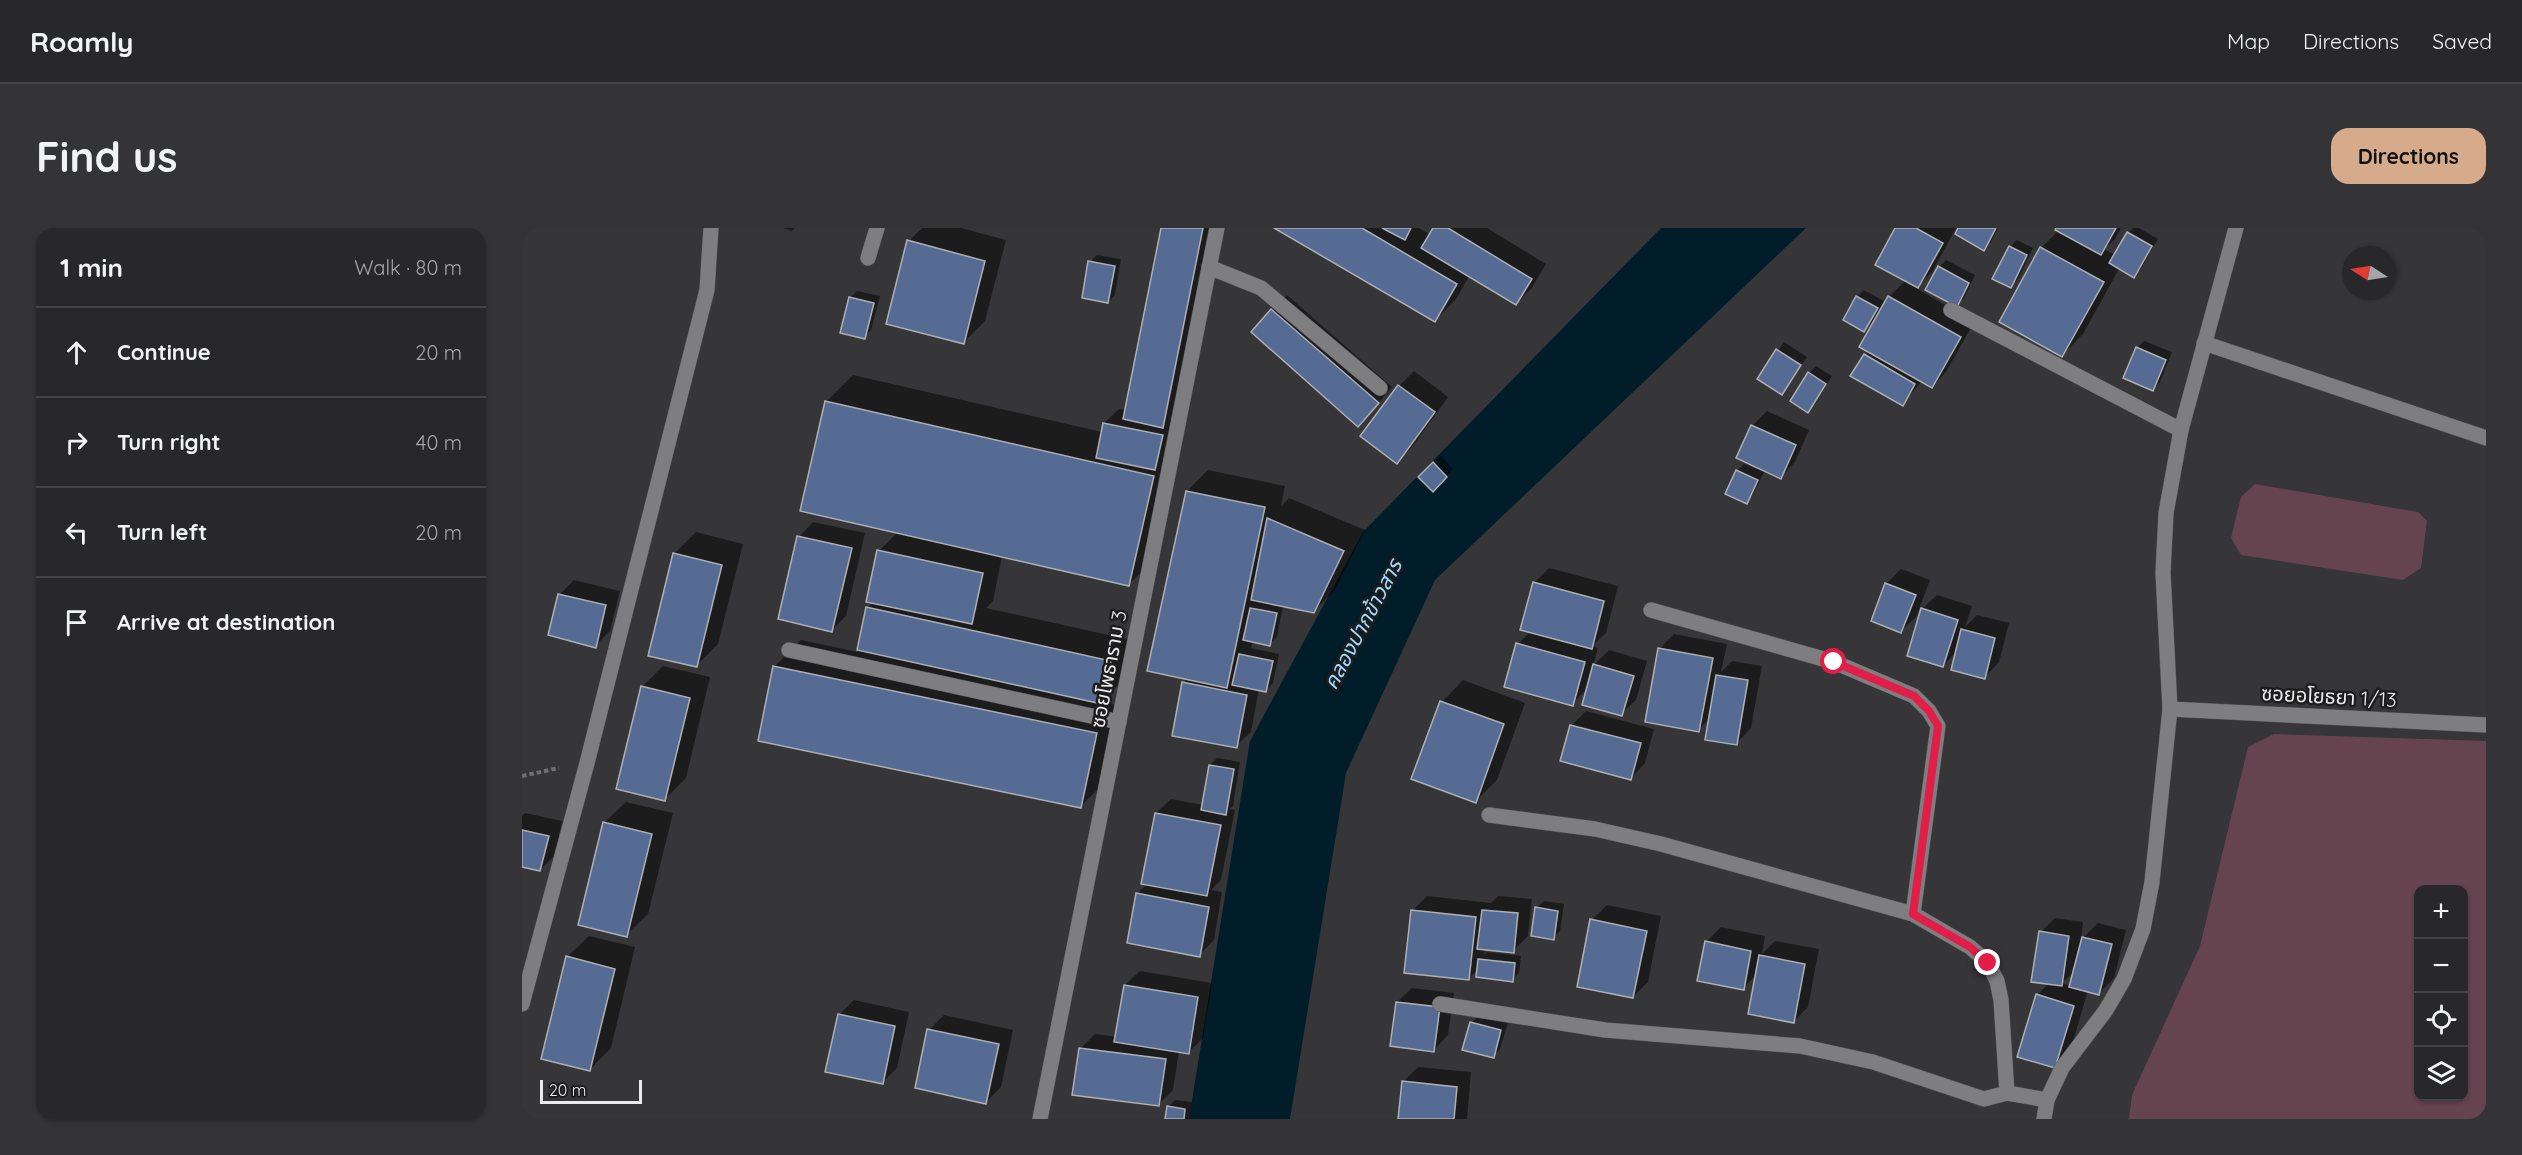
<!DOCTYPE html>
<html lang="en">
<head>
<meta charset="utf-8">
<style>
	body { margin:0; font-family:Quicksand,"Noto Sans Thai",sans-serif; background:#343436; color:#f1f3f6 }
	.controls { position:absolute; right:18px; bottom:18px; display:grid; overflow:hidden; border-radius:12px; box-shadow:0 2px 4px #0004 }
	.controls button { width:54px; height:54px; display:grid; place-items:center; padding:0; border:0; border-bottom:2px solid #444447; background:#28282a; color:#f1f3f6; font:30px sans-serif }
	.compass { position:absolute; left:1820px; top:18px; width:54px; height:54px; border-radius:50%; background:#28282a; box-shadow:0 2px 4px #0004; rotate:282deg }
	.scale { position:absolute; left:18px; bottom:15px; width:102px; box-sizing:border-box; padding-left:6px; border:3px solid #ebeaec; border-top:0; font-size:16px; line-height:21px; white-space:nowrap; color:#ebeaec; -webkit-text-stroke:4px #1d1d1e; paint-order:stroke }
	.stop { position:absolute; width:18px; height:18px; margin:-14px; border:4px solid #e11d48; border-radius:50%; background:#fff }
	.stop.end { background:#e11d48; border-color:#fff; box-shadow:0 2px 6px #0008 }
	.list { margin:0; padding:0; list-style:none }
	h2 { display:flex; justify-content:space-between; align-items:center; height:78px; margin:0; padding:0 24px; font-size:26px }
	h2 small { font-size:20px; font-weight:400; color:#a5a6a8 }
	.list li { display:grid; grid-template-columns:39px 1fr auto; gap:18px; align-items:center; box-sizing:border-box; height:90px; padding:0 24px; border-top:2px solid #444447 }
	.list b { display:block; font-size:22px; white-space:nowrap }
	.list em { font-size:20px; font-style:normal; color:#a5a6a8 }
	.icon { flex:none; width:33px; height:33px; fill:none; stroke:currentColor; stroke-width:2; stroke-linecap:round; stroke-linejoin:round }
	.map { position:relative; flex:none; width:1964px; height:891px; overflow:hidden; border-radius:18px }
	header { display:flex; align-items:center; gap:36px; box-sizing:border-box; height:84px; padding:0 30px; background:#28282a; border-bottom:2px solid #444447 }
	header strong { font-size:28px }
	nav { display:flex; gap:33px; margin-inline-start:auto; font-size:21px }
	.intro { display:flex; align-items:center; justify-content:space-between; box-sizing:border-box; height:144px; padding:0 36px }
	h1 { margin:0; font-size:42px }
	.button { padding:15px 27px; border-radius:18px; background:#d6ab8b; color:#111; font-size:21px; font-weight:700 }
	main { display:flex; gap:36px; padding:0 36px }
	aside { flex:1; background:#28282a; border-radius:18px; box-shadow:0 2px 4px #0004 }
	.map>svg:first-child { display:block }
	.green { fill:#654450; fill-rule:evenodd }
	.water { fill:#021d2a }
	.shadow { fill:#0007; fill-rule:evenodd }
	.building { fill:#566b94; stroke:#adafb2; stroke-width:1.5 }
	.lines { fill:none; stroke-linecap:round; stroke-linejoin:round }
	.minor-casing { stroke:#535254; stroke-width:16 }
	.path { stroke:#706f72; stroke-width:4; stroke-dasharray:4.5 3; stroke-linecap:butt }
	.minor { stroke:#7e7d80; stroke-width:15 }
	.route { stroke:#e11d48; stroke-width:8 }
	.labels { text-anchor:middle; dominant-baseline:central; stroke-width:5; stroke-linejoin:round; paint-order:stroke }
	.street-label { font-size:20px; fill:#ebeaec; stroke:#1d1d1e }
	.water-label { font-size:21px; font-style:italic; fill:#9ddcff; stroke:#1d1d1e }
</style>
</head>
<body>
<header>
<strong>Roamly</strong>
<nav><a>Map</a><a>Directions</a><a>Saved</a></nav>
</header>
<div class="intro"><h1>Find us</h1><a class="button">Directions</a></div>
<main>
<aside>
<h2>1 min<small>Walk · 80 m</small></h2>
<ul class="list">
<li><svg class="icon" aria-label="ahead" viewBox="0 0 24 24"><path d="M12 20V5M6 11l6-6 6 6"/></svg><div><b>Continue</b></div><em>20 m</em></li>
<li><svg class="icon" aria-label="right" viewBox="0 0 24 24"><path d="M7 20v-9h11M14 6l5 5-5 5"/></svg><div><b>Turn right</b></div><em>40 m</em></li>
<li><svg class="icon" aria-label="left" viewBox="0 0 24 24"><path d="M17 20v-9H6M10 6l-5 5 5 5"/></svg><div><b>Turn left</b></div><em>20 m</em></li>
<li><svg class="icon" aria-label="arrive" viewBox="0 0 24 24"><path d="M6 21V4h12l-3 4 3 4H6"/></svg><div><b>Arrive at destination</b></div></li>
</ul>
</aside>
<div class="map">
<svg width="1964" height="891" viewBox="0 0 1964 891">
	<rect width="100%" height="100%" fill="#363538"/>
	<g class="green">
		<path d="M1733 256 1896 284 1905 293 1899 340 1881 352 1719 327 1709 310 1719 269Z"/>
		<path d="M1752 506 1964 513V891H1607L1610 867 1678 718 1726 519ZM1896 662H1942V868H1896Z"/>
	</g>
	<path class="water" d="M1139 0H1284L913 352 824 545 768 891H667L728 513 841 304Z"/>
	<g class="shadow">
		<path d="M261 0H273L270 3Z"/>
		<path d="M400 0H439L484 12 463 93 442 114 387 13Z"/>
		<path d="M640 0H698L662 177 648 191 655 192 634 330 607 356 480 328 471 373 464 380 609 412 600 453 579 474 600 478 586 551 559 578 252 439 279 412 336 424 346 380 352 374 357 323 376 304 304 174 331 147 580 204 582 195 597 181 604 182Z"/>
		<path d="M755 0H897L909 7 913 0H965L1024 36 1009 61 994 75 948 47 934 71 913 93Z"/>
		<path d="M1375 0H1434L1410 44 1394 60 1452 94 1424 144 1410 159 1400 153 1380 176 1331 147 1347 123 1339 119 1368 68 1384 52Z"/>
		<path d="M1438 0H1476L1469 14 1461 21Z"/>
		<path d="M1536 0H1599L1593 11 1582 21 1593 27 1606 6 1630 20 1619 41 1612 48 1598 39 1561 106 1540 127 1519 20 1537 2Z"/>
		<path d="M1611 0H1617L1636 11 1632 18 1607 4Z"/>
		<path d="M1495 12 1511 20 1496 51 1488 58V19Z"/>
		<path d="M575 27 599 31 593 67 586 74 568 34Z"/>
		<path d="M1424 32 1453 47 1442 70 1434 77 1417 39Z"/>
		<path d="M1342 62 1362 73 1349 95 1342 102 1335 69Z"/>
		<path d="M335 63 358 68 349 102 342 110 328 70Z"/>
		<path d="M765 67 870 159 851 182 731 104Z"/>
		<path d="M1622 113 1650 124 1638 154 1631 161 1615 120Z"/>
		<path d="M1262 114 1285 129 1260 165 1237 151Z"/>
		<path d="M1294 138 1310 148 1293 176 1286 183 1270 172 1287 145Z"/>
		<path d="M892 143 926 169 890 219 875 234 840 208 877 158Z"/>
		<path d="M1245 183 1287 202 1273 234 1259 249 1230 198Z"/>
		<path d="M919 228 931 241 911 262 898 249Z"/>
		<path d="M1222 236 1242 244 1231 267 1224 274 1215 243Z"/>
		<path d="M686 242 763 258 759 278 767 270 843 302 813 362 791 384 761 378 755 409 747 416 731 412 729 420 757 426 751 455 744 462 737 461 729 504 714 518 662 455 666 450 665 263Z"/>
		<path d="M291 294 343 305 324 388 310 402 277 309Z"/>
		<path d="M174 304 221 316 196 416 175 437 152 326Z"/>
		<path d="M1027 340 1096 358 1084 405 1070 418 1076 420 1071 438 1087 422 1125 433 1114 472 1099 486 1066 460 1050 476 996 416 1009 403 1012 355Z"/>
		<path d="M1379 341 1408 352 1394 389 1379 403 1364 356Z"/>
		<path d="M52 352 98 363 88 403 73 418 28 406 38 366Z"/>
		<path d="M1415 367 1450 378 1443 399 1455 387 1487 395 1477 434 1463 449 1435 423 1421 438 1400 381Z"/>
		<path d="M1152 406 1205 416 1199 444 1210 433 1240 438 1229 500 1215 515 1188 490 1176 502 1137 421Z"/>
		<path d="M141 438 188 449 164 550 143 571 120 459Z"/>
		<path d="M941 452 1003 475 975 552 954 573 891 550 920 474Z"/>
		<path d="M1064 483 1132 501 1123 535 1109 550 1049 498Z"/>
		<path d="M695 530 718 534 711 578 707 581 713 582 699 652 689 662 700 664 692 712 677 727 615 666 626 655 634 585 649 571 681 577 688 537Z"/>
		<path d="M104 574 151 585 126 686 104 707 82 595Z"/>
		<path d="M3 585 40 593 33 627 18 642 0 638V588Z"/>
		<path d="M905 668 969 675 976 668 1010 671 1006 708 991 723 963 720 962 727 965 724 999 728 997 745 990 752 957 740 947 750 890 683Z"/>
		<path d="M1022 673 1042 676 1038 703 1031 710 1014 680Z"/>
		<path d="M1085 677 1139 688 1126 754 1111 769 1070 692Z"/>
		<path d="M1533 690 1561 694 1559 712 1576 695 1604 702 1592 750 1577 765 1566 762 1548 824 1533 839 1515 767 1527 755 1519 704ZM1552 744 1548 758 1540 755Z"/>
		<path d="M1199 699 1243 708 1240 726 1253 713 1297 721 1286 779 1272 793 1235 746 1221 760 1184 714Z"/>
		<path d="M67 708 113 719 89 820 68 841 45 729Z"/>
		<path d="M618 743 690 755 681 810 666 825 657 823 651 862 637 876 558 821 573 806 595 809 603 757Z"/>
		<path d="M890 760 932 765 926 807 912 822 875 774Z"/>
		<path d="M332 772 387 784 375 840 360 855 317 787Z"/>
		<path d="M422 787 491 802 479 859 464 874 407 802Z"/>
		<path d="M957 788 986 795 978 821 971 828 949 795Z"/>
		<path d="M896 839 949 844 945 891H877L881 854Z"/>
		<path d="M653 872 670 874 667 891H644L646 879Z"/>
	</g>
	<g class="building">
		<path d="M639 0H681L641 200 601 191Z"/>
		<path d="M752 0H840L935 56 913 94Z"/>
		<path d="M860 0H889L883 12Z"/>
		<path d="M911 0H926L1010 51 994 77 899 20Z"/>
		<path d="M1373 0H1394L1421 15 1396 60 1353 37Z"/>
		<path d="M1436 0H1474L1462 23 1433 6Z"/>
		<path d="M1534 0H1594L1579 27 1533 2Z"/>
		<path d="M1605 4 1630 18 1612 50 1587 35Z"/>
		<path d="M385 12 463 33 442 116 364 96Z"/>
		<path d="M1487 18 1505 27 1489 60 1470 51Z"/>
		<path d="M1518 19 1582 54 1540 129 1477 94Z"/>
		<path d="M566 33 593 38 586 75 560 70Z"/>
		<path d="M1416 38 1447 55 1435 79 1403 62Z"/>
		<path d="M1334 68 1356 80 1342 104 1321 92Z"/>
		<path d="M1366 68 1439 109 1410 160 1337 119Z"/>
		<path d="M327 69 352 75 343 111 318 105Z"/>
		<path d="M749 81 857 175 836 199 729 104Z"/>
		<path d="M1614 119 1644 132 1631 163 1601 150Z"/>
		<path d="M1254 121 1279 137 1260 167 1235 151Z"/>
		<path d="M1342 126 1393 156 1381 178 1328 148Z"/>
		<path d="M1286 144 1304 156 1286 185 1268 173Z"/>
		<path d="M876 157 913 184 875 236 838 208Z"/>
		<path d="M303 173 632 248 607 358 278 283Z"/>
		<path d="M581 195 641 207 633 242 574 230Z"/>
		<path d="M1229 197 1274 217 1259 251 1214 230Z"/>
		<path d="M911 234 925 249 911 264 896 249Z"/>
		<path d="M1214 242 1236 252 1225 276 1203 266Z"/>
		<path d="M664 263 743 279 705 460 625 443Z"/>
		<path d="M745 290 822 323 792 385 729 372Z"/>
		<path d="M275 308 330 320 310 404 256 391Z"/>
		<path d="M355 322 461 345 450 396 344 374Z"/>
		<path d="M151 325 200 337 175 439 126 428Z"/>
		<path d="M1011 354 1082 373 1070 421 998 402Z"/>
		<path d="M1363 355 1394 367 1379 405 1349 393Z"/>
		<path d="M36 366 84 377 74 420 26 407Z"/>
		<path d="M344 379 589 433 580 476 335 422Z"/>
		<path d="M728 380 755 385 748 418 721 412Z"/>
		<path d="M1399 380 1436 392 1421 439 1385 428Z"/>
		<path d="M1439 401 1473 410 1463 451 1429 442Z"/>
		<path d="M994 415 1063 434 1051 478 982 459Z"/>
		<path d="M1136 420 1191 430 1177 504 1123 494Z"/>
		<path d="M717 426 751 433 744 464 710 457Z"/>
		<path d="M1071 436 1112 448 1100 488 1060 477Z"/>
		<path d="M251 438 575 505 559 580 236 513Z"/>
		<path d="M1194 447 1226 452 1215 517 1183 512Z"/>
		<path d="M660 454 725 467 715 520 650 508Z"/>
		<path d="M119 458 168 470 143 573 94 561Z"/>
		<path d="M918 473 982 496 954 575 889 551Z"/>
		<path d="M1048 497 1119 515 1109 552 1038 533Z"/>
		<path d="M687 537 712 541 704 587 679 582Z"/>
		<path d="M633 585 699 597 685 668 619 656Z"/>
		<path d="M81 594 130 606 105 709 56 697Z"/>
		<path d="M0 602 27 608 18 643 0 639Z"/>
		<path d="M614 665 687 679 678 729 605 715Z"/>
		<path d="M1013 679 1036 683 1032 712 1009 708Z"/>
		<path d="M889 682 954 689 947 752 882 745Z"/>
		<path d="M960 682 996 685 992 725 955 721Z"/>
		<path d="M1068 691 1125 703 1111 770 1055 759Z"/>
		<path d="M1517 703 1547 708 1540 758 1509 754Z"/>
		<path d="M1560 709 1590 716 1577 767 1547 759Z"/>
		<path d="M1183 713 1229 723 1222 762 1175 753Z"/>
		<path d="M1237 727 1283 736 1272 795 1226 786Z"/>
		<path d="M44 728 93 741 68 843 19 831Z"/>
		<path d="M956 731 993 735 991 754 954 749Z"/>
		<path d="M602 757 676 769 667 826 592 814Z"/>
		<path d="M1514 766 1552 778 1533 840 1495 829Z"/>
		<path d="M874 774 918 779 912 824 868 818Z"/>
		<path d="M316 786 373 798 361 856 303 844Z"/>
		<path d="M948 794 979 802 972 830 940 822Z"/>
		<path d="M405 801 477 816 464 876 393 860Z"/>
		<path d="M557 820 644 831 637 878 550 867Z"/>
		<path d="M880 853 935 859 932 891H876Z"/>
		<path d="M645 878 663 881 662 891H643Z"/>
	</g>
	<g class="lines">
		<g class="minor-casing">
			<g id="minor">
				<path d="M346 30 355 0"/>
				<path d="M687 39 739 60 858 160"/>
				<path d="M1429 82 1659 202"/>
				<path d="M1682 115 1964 210"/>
				<path d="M1129 382 1312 434 1392 468 1407 483 1416 498 1391 686"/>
				<path d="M267 422 597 494"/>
				<path d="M1648 481 1964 497"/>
				<path d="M967 587 1073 601 1139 616 1391 686 1448 719 1466 735 1475 753 1479 772 1485 865 1525 872"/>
				<path d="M0 776 65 535 185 62 189 0"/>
				<path d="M918 776 1083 802 1278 818 1351 834 1462 871 1485 865"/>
				<path d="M518 891 695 0"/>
				<path d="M1522 891 1525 872 1540 840 1584 782 1602 751 1621 701 1630 654 1648 481 1641 345 1644 285 1659 202 1714 0"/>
			</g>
		</g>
		<path class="path" d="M0 548 37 540"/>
		<use href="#minor" class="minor"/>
	</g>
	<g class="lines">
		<path class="route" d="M1312 434 1392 468 1407 483 1416 498 1391 686 1448 719 1466 735"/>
	</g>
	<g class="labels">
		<g class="street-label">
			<text transform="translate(586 441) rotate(-79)">ซอยโพธาราม 3</text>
			<text transform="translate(1807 468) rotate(3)">ซอยอโยธยา 1/13</text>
		</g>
		<g class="water-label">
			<text transform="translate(840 396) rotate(-62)">คลองปากข้าวสาร</text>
		</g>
	</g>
</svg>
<div class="controls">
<button>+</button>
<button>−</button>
<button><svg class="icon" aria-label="locate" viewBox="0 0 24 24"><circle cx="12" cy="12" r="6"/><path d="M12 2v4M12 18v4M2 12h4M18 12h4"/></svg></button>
<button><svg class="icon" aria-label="layers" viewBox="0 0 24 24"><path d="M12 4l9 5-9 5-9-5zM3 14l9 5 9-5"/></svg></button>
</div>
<svg class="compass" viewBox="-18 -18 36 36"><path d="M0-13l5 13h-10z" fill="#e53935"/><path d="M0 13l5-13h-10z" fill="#a5a6a8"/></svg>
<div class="scale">20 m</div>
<div class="stop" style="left:1312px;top:434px"></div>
<div class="stop end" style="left:1466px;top:735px"></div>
</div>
</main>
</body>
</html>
